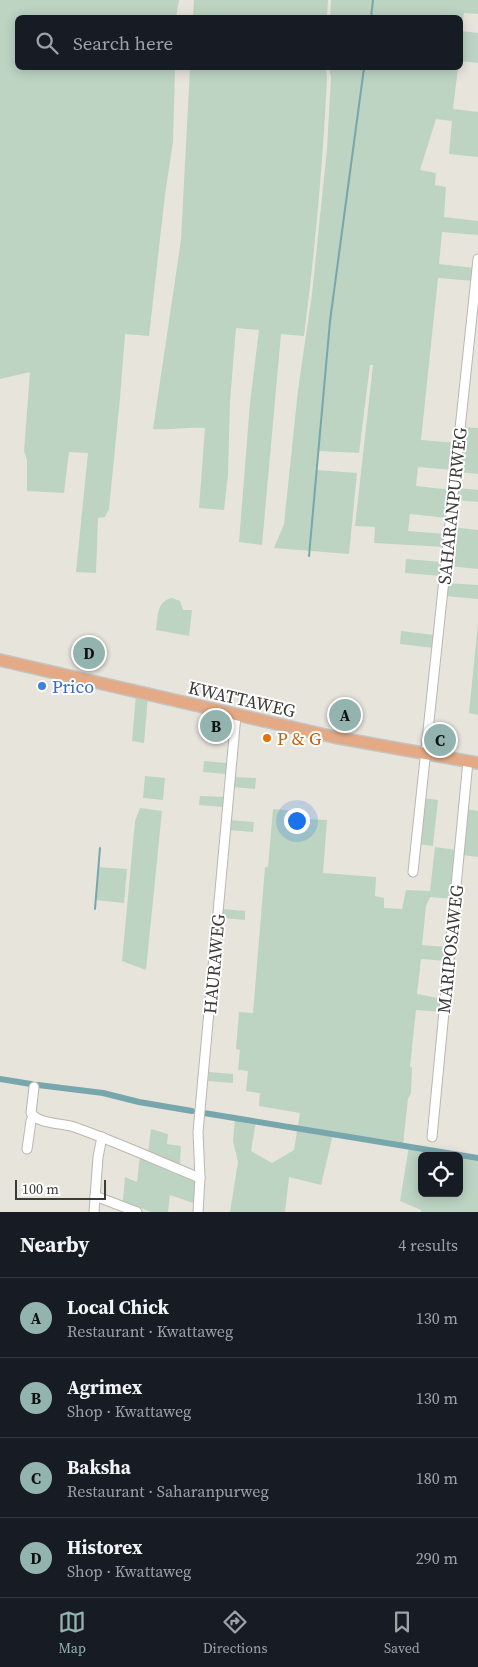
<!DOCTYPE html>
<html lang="en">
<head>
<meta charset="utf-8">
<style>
	body { margin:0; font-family:"Source Serif 4",serif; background:#242831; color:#f1f3f6 }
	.controls { position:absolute; right:15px; bottom:15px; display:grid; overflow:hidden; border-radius:8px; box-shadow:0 2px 12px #0003 }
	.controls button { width:45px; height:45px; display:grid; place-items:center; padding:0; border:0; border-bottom:1px solid #363941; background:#171b24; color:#f1f3f6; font:25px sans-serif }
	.scale { position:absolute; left:15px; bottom:12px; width:91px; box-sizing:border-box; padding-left:5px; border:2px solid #3c3b38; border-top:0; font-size:14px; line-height:18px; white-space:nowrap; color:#3c3b38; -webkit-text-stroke:4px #fff; paint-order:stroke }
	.you { position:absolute; left:296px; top:820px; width:18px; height:18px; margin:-12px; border:4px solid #fff; border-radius:50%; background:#1a73e8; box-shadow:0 0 0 8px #1a73e833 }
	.badge { display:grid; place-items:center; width:32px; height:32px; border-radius:50%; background:#92b3ae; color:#111; font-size:16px; font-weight:700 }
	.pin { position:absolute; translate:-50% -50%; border:2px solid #fff; box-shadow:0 1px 5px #0006 }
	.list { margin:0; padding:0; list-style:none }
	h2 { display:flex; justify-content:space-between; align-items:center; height:65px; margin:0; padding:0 20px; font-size:21px }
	h2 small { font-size:16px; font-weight:400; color:#9ea1a6 }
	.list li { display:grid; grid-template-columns:32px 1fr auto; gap:15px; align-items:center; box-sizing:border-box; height:80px; padding:0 20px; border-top:1px solid #363941 }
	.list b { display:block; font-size:19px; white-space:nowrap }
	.list p { margin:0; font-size:16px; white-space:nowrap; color:#9ea1a6 }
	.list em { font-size:16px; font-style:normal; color:#9ea1a6 }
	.icon { flex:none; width:28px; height:28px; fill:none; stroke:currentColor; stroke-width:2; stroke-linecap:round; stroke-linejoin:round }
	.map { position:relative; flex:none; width:478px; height:1212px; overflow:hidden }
	.search { position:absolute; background:#171b24; box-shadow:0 2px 12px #0003; left:15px; right:15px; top:15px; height:55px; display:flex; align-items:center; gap:12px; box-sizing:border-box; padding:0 18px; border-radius:8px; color:#9ea1a6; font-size:19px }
	.sheet { height:385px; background:#171b24 }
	nav { display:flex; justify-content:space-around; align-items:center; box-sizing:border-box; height:70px; border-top:1px solid #363941; background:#171b24; font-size:14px; color:#9ea1a6 }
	nav a { display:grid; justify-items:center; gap:2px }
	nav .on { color:#92b3ae }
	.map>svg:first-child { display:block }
	.green { fill:#bdd4c3; fill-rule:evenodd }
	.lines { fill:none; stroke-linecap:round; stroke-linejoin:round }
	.stream { stroke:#77a7ad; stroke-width:2 }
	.canal { stroke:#77a7ad; stroke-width:6 }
	.minor-casing { stroke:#bab7af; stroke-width:11 }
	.major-casing { stroke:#c4c4c3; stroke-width:14 }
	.minor { stroke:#fff; stroke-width:9 }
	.major { stroke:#e3aa85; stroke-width:11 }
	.shop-dot { fill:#3f7fe0; stroke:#fff; stroke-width:2 }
	.food-dot { fill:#e8710a; stroke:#fff; stroke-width:2 }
	.labels { text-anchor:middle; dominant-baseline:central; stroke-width:4; stroke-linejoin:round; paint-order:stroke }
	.street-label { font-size:18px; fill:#3c3b38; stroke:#fff }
	.shop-label { font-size:18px; fill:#366cbe; stroke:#fff; text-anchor:start }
	.food-label { font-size:18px; fill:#c56008; stroke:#fff; text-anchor:start }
</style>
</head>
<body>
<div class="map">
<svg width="478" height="1212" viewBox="0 0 478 1212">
	<rect width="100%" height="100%" fill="#e7e4dc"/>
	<g class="green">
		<path d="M0 0H179L176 17 18 18V68H175L173 142 165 195 149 336 125 334 120 398 109 509 105 517 98 518 96 573 76 572 88 453 69 452 64 493 27 491V460L24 451 30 372 0 379Z"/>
		<path d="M194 0H328L327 17H193Z"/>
		<path d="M331 0H478V14L464 13 461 31 478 33V63L461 61 460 18 330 17Z"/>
		<path d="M190 68H326L327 78C323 164 315 250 304 336L281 334 262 545 239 542 250 403 259 330 236 328 230 401 228 475 224 510 199 508 205 428C188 427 171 430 153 429L181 240Z"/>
		<path d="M329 68H458L453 109 478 112V157L449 154 452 121 436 119 420 170 436 173 435 185 446 187 444 217 478 221V235L442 232 439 264 475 268 474 281 438 278 421 440 457 443 454 470 418 467 416 486 452 490 448 518 410 514 408 531 446 534 445 547 374 543 375 527 355 526 373 365H370L359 453 319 451 317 470 357 473 349 554 274 548 284 524 298 390 312 294 327 149 331 77Z"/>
		<path d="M463 427 478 428V474L458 472Z"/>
		<path d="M458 488 478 490V502L456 500Z"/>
		<path d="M452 527 478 530V569L448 566Z"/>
		<path d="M406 559 443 562 442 576 405 573Z"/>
		<path d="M446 583 478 585V599L445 596Z"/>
		<path d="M172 598 180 601 183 610H192L189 636 156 630C158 618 156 601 172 598Z"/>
		<path d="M478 623V715L469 713Z"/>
		<path d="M401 631 435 635 434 648 400 644Z"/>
		<path d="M136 695 148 697 144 743 132 741Z"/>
		<path d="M204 761 227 763 226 774 203 772Z"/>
		<path d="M145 776 165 778 163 800 143 798Z"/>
		<path d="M233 777 256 778 255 789 232 787Z"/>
		<path d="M200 796 224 797 223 807 199 805Z"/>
		<path d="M423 798 438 800 433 846 418 844Z"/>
		<path d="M140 808 162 811 146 970 122 961 135 821Z"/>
		<path d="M273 809 305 812V819L327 820 323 873 376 877 375 896 384 898V908L402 909 406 890 430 891 435 847 457 850 452 899 430 897 426 906 422 945 447 947 446 961 421 959 417 994 443 999 442 1012 416 1010 410 1067H412L411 1093 408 1099 403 1145 333 1134 321 1185 289 1177 285 1212H230L238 1162 233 1141 235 1118 256 1121 251 1151 272 1163 294 1150 300 1113 259 1106 260 1093 246 1091 248 1071 238 1070 240 1050 236 1049 239 1012 253 1013 265 867H268Z"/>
		<path d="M466 809 478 811V857L462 855Z"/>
		<path d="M228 820 254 822 253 832 228 830Z"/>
		<path d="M98 867 127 869 124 903 95 900Z"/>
		<path d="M223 909 245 911V920L223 918Z"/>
		<path d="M209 1072 233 1074V1083L208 1081Z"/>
		<path d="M151 1129 168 1134 167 1144 181 1146 180 1165 148 1153Z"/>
		<path d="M409 1146 478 1158V1212H421V1210L400 1201ZM422 1156H459V1193H422Z"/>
		<path d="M140 1156 196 1178V1204L170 1195 168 1212H151L123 1201 125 1177 137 1182Z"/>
	</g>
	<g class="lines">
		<g class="stream">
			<path d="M371 18 373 0"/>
			<path d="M309 556 330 321 364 68"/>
			<path d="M95 909 100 848"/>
		</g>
		<g class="canal">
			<path d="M0 1079 31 1084"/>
			<path d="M38 1085 103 1093 139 1102 192 1111"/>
			<path d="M204 1113 478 1158"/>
		</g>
		<g class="minor-casing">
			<g id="minor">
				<path d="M413 872 478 259"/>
				<path d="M34 1087 31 1113C38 1124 62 1123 74 1127 117 1142 158 1161 200 1178"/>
				<path d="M432 1137 468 761"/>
				<path d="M27 1149 31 1121 33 1117"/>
				<path d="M95 1196 137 1212"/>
				<path d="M94 1212 98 1157 102 1137"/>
				<path d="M198 1212 200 1178 198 1132 236 715"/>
			</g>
		</g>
		<g class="major-casing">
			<path id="major" d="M0 660 334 737 478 763"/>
		</g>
		<use href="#minor" class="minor"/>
		<use href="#major" class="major"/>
	</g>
	<circle class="shop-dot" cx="42" cy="686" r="5"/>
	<circle class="food-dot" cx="267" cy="738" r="5"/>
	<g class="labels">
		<g class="street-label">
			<text transform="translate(452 506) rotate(-84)">SAHARANPURWEG</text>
			<text transform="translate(242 699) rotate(13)">KWATTAWEG</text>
			<text transform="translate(450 949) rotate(-84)">MARIPOSAWEG</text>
			<text transform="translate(214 964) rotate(-85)">HAURAWEG</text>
		</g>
		<g class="shop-label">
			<text x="52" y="686">Prico</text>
		</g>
		<g class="food-label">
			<text x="277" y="738">P &amp; G</text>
		</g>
	</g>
</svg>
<div class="controls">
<button><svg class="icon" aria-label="locate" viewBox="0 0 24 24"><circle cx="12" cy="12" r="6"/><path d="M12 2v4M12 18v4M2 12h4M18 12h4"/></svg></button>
</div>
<div class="scale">100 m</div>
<div class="you"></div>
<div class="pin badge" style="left:345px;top:715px">A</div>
<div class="pin badge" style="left:216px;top:726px">B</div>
<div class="pin badge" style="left:440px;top:740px">C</div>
<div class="pin badge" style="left:89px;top:653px">D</div>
<div class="search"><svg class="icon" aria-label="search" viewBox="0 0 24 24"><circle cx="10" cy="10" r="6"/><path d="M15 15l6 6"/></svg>Search here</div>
</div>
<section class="sheet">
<h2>Nearby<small>4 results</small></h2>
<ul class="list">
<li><span class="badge">A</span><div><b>Local Chick</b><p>Restaurant · Kwattaweg</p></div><em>130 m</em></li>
<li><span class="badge">B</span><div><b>Agrimex</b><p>Shop · Kwattaweg</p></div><em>130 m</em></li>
<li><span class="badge">C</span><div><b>Baksha</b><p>Restaurant · Saharanpurweg</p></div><em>180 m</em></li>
<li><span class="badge">D</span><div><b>Historex</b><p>Shop · Kwattaweg</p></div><em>290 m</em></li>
</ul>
</section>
<nav>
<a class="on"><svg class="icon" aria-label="map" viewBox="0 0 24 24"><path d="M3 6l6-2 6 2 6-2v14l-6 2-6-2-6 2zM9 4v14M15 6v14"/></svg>Map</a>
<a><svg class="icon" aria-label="directions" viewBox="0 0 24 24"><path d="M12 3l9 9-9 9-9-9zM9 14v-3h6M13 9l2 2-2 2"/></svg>Directions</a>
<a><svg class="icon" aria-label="saved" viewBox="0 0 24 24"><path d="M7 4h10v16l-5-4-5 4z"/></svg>Saved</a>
</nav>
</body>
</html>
